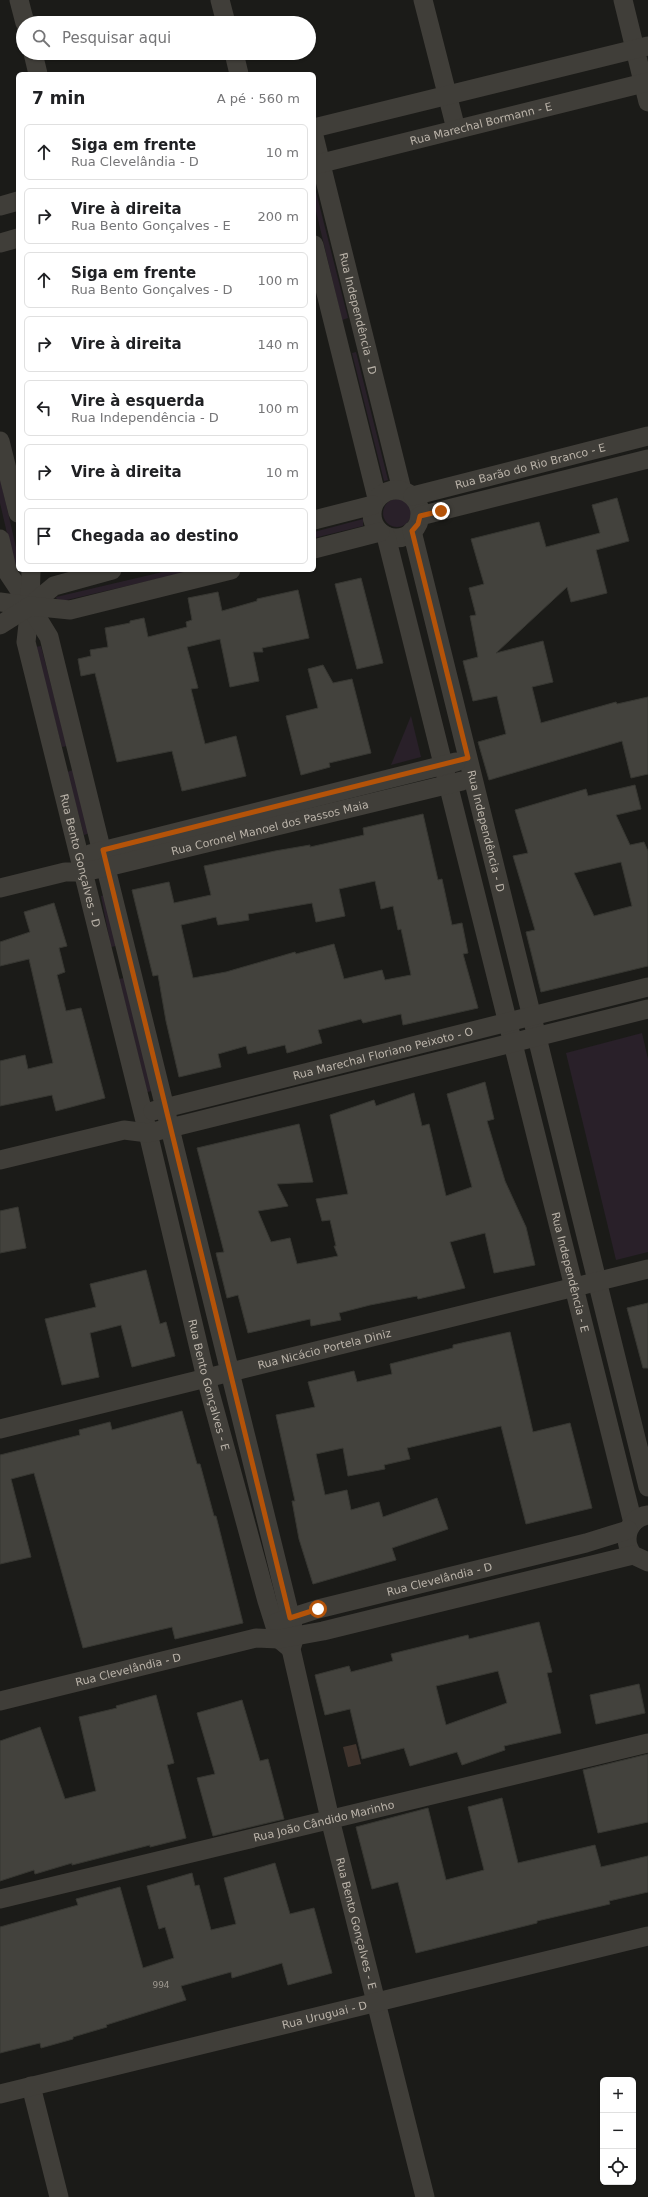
<!DOCTYPE html>
<html lang="pt">
<head>
<meta charset="utf-8">
<style>
	body { margin:0; font-family:"DejaVu Sans",sans-serif; background:#f6f6f6; color:#202124 }
	.controls { position:absolute; right:12px; bottom:12px; display:grid; overflow:hidden; border-radius:6px; box-shadow:0 1px 3px #0004 }
	.controls button { width:36px; height:36px; display:grid; place-items:center; padding:0; border:0; border-bottom:1px solid #e0e0e0; background:#fff; color:#202124; font:20px sans-serif }
	.stop { position:absolute; width:12px; height:12px; margin:-9px; border:3px solid #b45309; border-radius:50%; background:#fff }
	.stop.end { background:#b45309; border-color:#fff; box-shadow:0 1px 4px #0008 }
	.list { margin:0; padding:0; list-style:none }
	h2 { display:flex; justify-content:space-between; align-items:center; height:52px; margin:0; padding:0 16px; font-size:17px }
	h2 small { font-size:13px; font-weight:400; color:#757577 }
	.list li { display:grid; grid-template-columns:26px 1fr auto; gap:12px; align-items:center; box-sizing:border-box; height:56px; margin:0 8px 8px; padding:0 8px; border:1px solid #e0e0e0; border-radius:6px }
	.list b { display:block; font-size:15px; white-space:nowrap }
	.list p { margin:0; font-size:13px; white-space:nowrap; color:#757577 }
	.list em { font-size:13px; font-style:normal; color:#757577 }
	.icon { flex:none; width:22px; height:22px; fill:none; stroke:currentColor; stroke-width:2; stroke-linecap:round; stroke-linejoin:round }
	.map { position:relative; flex:none; width:648px; height:2197px; overflow:hidden }
	.search { position:absolute; background:#fff; box-shadow:0 1px 3px #0004; left:16px; top:16px; width:300px; height:44px; display:flex; align-items:center; gap:10px; box-sizing:border-box; padding:0 14px; border-radius:22px; color:#757577; font-size:15px }
	.panel { position:absolute; background:#fff; box-shadow:0 1px 3px #0004; left:16px; top:72px; width:300px; height:500px; border-radius:6px }
	.map>svg:first-child { display:block }
	.green { fill:#292029 }
	.water { fill:#40342d }
	.building { fill:#43423d; stroke:#373732; fill-rule:evenodd }
	.lines { fill:none; stroke-linecap:round; stroke-linejoin:round }
	.minor { stroke:#403e39; stroke-width:19 }
	.route { stroke:#b45309; stroke-width:5 }
	.labels { text-anchor:middle; dominant-baseline:central; stroke-width:3; stroke-linejoin:round; paint-order:stroke }
	.number-label { font-size:9px; fill:#9d988f }
	.street-label { font-size:11px; fill:#bbb4aa; stroke:#161613 }
</style>
</head>
<body>
<div class="map">
<svg width="648" height="2197" viewBox="0 0 648 2197">
	<rect width="100%" height="100%" fill="#1b1b18"/>
	<g class="green">
		<path d="M314 184 348 318 342 320 314 203Z"/>
		<path d="M356 352 388 480 384 481 352 353Z"/>
		<path d="M0 478 18 556V567L15 568 0 503Z"/>
		<circle cx="397" cy="513" r="14"/>
		<path d="M363 519V526L314 538V532Z"/>
		<path d="M171 570H196L58 602 56 597Z"/>
		<path d="M41 646 67 746 62 747 35 647Z"/>
		<path d="M411 716 421 757 391 765Z"/>
		<path d="M73 770 90 833 84 835 67 772Z"/>
		<path d="M105 895 116 946 111 947 101 896Z"/>
		<path d="M124 978 152 1091 147 1092 119 979Z"/>
		<path d="M642 1033 648 1059V1252L616 1260 566 1053Z"/>
	</g>
	<path class="water" d="M356 1744 361 1764 348 1767 343 1747Z"/>
	<g class="building">
		<path d="M617 498 629 541 596 550 607 593 571 602 567 587 496 653 543 641 553 682 532 687 541 723 616 702 617 704 648 697V774L631 778 622 741 489 780 478 742 506 734 497 696 473 701 463 661 478 657 470 616 476 615 469 588 484 584 471 539 539 522 546 547 600 533 592 505Z"/>
		<path d="M361 578 383 663 357 669 335 584Z"/>
		<path d="M298 590 309 638 262 648 263 652H253L259 681 230 687 220 639 187 647 198 688 191 689 205 744 236 736 246 776 182 791 172 751 117 762 95 673 81 676 78 659 91 656 90 650 108 647 105 628 130 623V621L144 618 148 637 187 627 186 622 192 620 188 598 218 592 222 611 257 601V599Z"/>
		<path d="M323 665 333 683 352 679 371 753 329 763 330 767 301 775 286 716 318 708 308 669Z"/>
		<path d="M635 785 641 809 616 815 630 845 644 842 648 851V966L541 992 526 932 535 930 513 856 528 853 515 810 586 789 588 796ZM621 862 632 906 594 916 574 873Z"/>
		<path d="M423 814 438 880 442 879 452 925 462 923 468 953 463 954 478 1008 403 1025 401 1014 363 1023 361 1019 318 1030 322 1043 287 1053 285 1045 248 1054 246 1046 218 1054 221 1067 179 1077 166 1021 158 975 153 976 132 890 169 882 174 903 211 895 204 866 275 851 310 845V847L364 835 363 828ZM375 881 381 909 393 906 398 930 401 929 411 975 385 980 382 970 344 979 334 944 296 954 295 952 226 972 193 978 181 925 216 917 218 925 249 920 248 914 312 903 316 922 345 916 339 889Z"/>
		<path d="M54 903 67 946 59 948 65 972 57 975 66 1011 81 1008 105 1098 56 1111 52 1095 0 1106V1061L25 1055 28 1069 53 1063 29 959 0 966V942L30 932 24 912Z"/>
		<path d="M485 1082 494 1119 487 1121 505 1181 526 1227 535 1265 494 1273 485 1233 450 1242 465 1288 418 1299 417 1296 370 1305 339 1313 341 1320 311 1326 310 1319 248 1333 238 1295 227 1298 216 1253 224 1252 197 1148 299 1124 313 1182 277 1184 288 1206 258 1211 271 1242 290 1238 297 1264 338 1256 334 1246H336L330 1220 322 1221 316 1199 348 1194 330 1115 374 1100 376 1106 414 1093 422 1126 429 1124 446 1196 472 1187 447 1094Z"/>
		<path d="M18 1207 26 1248 0 1253V1211Z"/>
		<path d="M146 1270 160 1324 166 1322 175 1356 132 1367 121 1325 90 1333 99 1377 62 1385 45 1319 96 1307 90 1284Z"/>
		<path d="M648 1303V1368H643L627 1308Z"/>
		<path d="M510 1332 533 1432 570 1423 592 1508 526 1524 501 1426 407 1448 410 1459 384 1465 385 1469 348 1476 343 1448 316 1454 325 1495 347 1490 351 1510 379 1502 383 1517 437 1498 448 1529 392 1548 396 1560 313 1584 299 1539 292 1501H295L276 1415 315 1407 308 1382 354 1371 357 1382 392 1374 390 1364 453 1348V1345Z"/>
		<path d="M182 1411 197 1464H200L214 1516H216L243 1623 175 1639 172 1627 83 1648 34 1473 11 1479 31 1557 0 1564V1455L80 1435 79 1430 110 1422 112 1430Z"/>
		<path d="M539 1622 552 1672 547 1673 561 1733 504 1746 505 1750 462 1765 457 1752 410 1766 404 1748 362 1759 350 1709 325 1715 315 1675 349 1666 351 1672 393 1661 391 1654 468 1635 469 1639ZM498 1671 507 1703 446 1725 436 1686Z"/>
		<path d="M639 1684 645 1713 596 1724 590 1695Z"/>
		<path d="M156 1695 174 1763 167 1765 186 1838 150 1847V1845L72 1865V1863L35 1874 34 1870 0 1881V1741L40 1727 65 1799 96 1791 79 1717 117 1708 116 1706Z"/>
		<path d="M242 1700 260 1761 268 1759 284 1819 213 1836 197 1778 215 1774 197 1713Z"/>
		<path d="M648 1754V1822L598 1833 583 1770Z"/>
		<path d="M502 1798 518 1863 595 1845 601 1867 648 1856V1892L609 1901 610 1904 537 1921V1923L416 1953 398 1882 372 1889 356 1827 428 1808 446 1880 484 1870 468 1807Z"/>
		<path d="M275 1863 290 1914 314 1908 332 1973 288 1985 282 1963 232 1978 231 1972 181 1986 186 2000 106 2025 107 2027 73 2037V2039L41 2048 40 2043 0 2053V1927L78 1905 76 1899 120 1887 143 1968 174 1958 165 1927 159 1929 147 1886 192 1873 195 1886 199 1885 211 1930 236 1924 224 1878Z"/>
	</g>
	<g class="lines">
		<g class="minor">
			<path d="M19 0 25 23"/>
			<path d="M220 0 226 23"/>
			<path d="M423 0 456 129"/>
			<path d="M623 0 648 102"/>
			<path d="M33 53 38 74"/>
			<path d="M234 53 239 74"/>
			<path d="M314 128 648 46"/>
			<path id="s1" d="M314 136 402 490"/>
			<path id="s2" d="M314 165 648 82"/>
			<path d="M0 206 18 201"/>
			<path d="M0 243 18 238"/>
			<path d="M314 245 377 498"/>
			<path d="M0 441 18 513"/>
			<circle cx="396" cy="514" r="24"/>
			<path id="s3" d="M413 496 648 436"/>
			<path d="M420 516 648 459"/>
			<path d="M314 520 373 505"/>
			<path id="s4" d="M412 531 648 1487"/>
			<path id="s5" d="M386 536 633 1523"/>
			<path id="s6" d="M0 539 8 573 30 606 26 642 148 1133 206 1378 267 1601 279 1639 291 1649"/>
			<path d="M314 549 380 532"/>
			<path id="s7" d="M31 570 30 606 49 637 295 1636 291 1649 330 1819 425 2197"/>
			<path d="M0 602 30 606 54 586 112 570"/>
			<path d="M0 625 30 606 70 610 231 570"/>
			<path d="M90 854 456 762"/>
			<path id="s8" d="M0 888 65 872H83L107 867 462 781"/>
			<path id="s9" d="M153 1111 648 987"/>
			<path d="M0 1160 124 1130 148 1133 170 1128 648 1009"/>
			<path id="s10" d="M0 1429 648 1269"/>
			<path d="M648 1515C628 1518 621 1540 633 1555L648 1562"/>
			<path id="s11" d="M277 1622 318 1609 586 1543 628 1530"/>
			<path id="s12" d="M0 1701 256 1638 279 1639 323 1631 633 1555"/>
			<path id="s13" d="M0 1899 648 1743"/>
			<path d="M31 2086 59 2197"/>
			<path id="s14" d="M0 2094 648 1936"/>
		</g>
	</g>
	<g class="lines">
		<path class="route" d="M318 1609 290 1618 103 850 468 758 412 531 418 524 420 516 441 511"/>
	</g>
	<g class="labels">
		<g class="number-label">
			<text x="161" y="1985">994</text>
		</g>
		<g class="street-label">
			<text stroke="none"><textPath href="#s2" startOffset="172">Rua Marechal Bormann - E</textPath></text>
			<text stroke="none"><textPath href="#s1" startOffset="183">Rua Independência - D</textPath></text>
			<text stroke="none"><textPath href="#s3" startOffset="121">Rua Barão do Rio Branco - E</textPath></text>
			<text stroke="none"><textPath href="#s8" startOffset="277">Rua Coronel Manoel dos Passos Maia</textPath></text>
			<text stroke="none"><textPath href="#s4" startOffset="309">Rua Independência - D</textPath></text>
			<text stroke="none"><textPath href="#s6" startOffset="336">Rua Bento Gonçalves - D</textPath></text>
			<text stroke="none"><textPath href="#s9" startOffset="237">Rua Marechal Floriano Peixoto - O</textPath></text>
			<text stroke="none"><textPath href="#s5" startOffset="759">Rua Independência - E</textPath></text>
			<text stroke="none"><textPath href="#s10" startOffset="334">Rua Nicácio Portela Diniz</textPath></text>
			<text stroke="none"><textPath href="#s6" startOffset="876">Rua Bento Gonçalves - E</textPath></text>
			<text stroke="none"><textPath href="#s11" startOffset="168">Rua Clevelândia - D</textPath></text>
			<text stroke="none"><textPath href="#s12" startOffset="132">Rua Clevelândia - D</textPath></text>
			<text stroke="none"><textPath href="#s13" startOffset="333">Rua João Cândido Marinho</textPath></text>
			<text stroke="none"><textPath href="#s7" startOffset="1397">Rua Bento Gonçalves - E</textPath></text>
			<text stroke="none"><textPath href="#s14" startOffset="334">Rua Uruguai - D</textPath></text>
		</g>
	</g>
</svg>
<div class="controls">
<button>+</button>
<button>−</button>
<button><svg class="icon" aria-label="locate" viewBox="0 0 24 24"><circle cx="12" cy="12" r="6"/><path d="M12 2v4M12 18v4M2 12h4M18 12h4"/></svg></button>
</div>
<div class="stop" style="left:318px;top:1609px"></div>
<div class="stop end" style="left:441px;top:511px"></div>
<div class="search"><svg class="icon" aria-label="search" viewBox="0 0 24 24"><circle cx="10" cy="10" r="6"/><path d="M15 15l6 6"/></svg>Pesquisar aqui</div>
<section class="panel">
<h2>7 min<small>A pé · 560 m</small></h2>
<ul class="list">
<li><svg class="icon" aria-label="ahead" viewBox="0 0 24 24"><path d="M12 20V5M6 11l6-6 6 6"/></svg><div><b>Siga em frente</b><p>Rua Clevelândia - D</p></div><em>10 m</em></li>
<li><svg class="icon" aria-label="right" viewBox="0 0 24 24"><path d="M7 20v-9h11M14 6l5 5-5 5"/></svg><div><b>Vire à direita</b><p>Rua Bento Gonçalves - E</p></div><em>200 m</em></li>
<li><svg class="icon" aria-label="ahead" viewBox="0 0 24 24"><path d="M12 20V5M6 11l6-6 6 6"/></svg><div><b>Siga em frente</b><p>Rua Bento Gonçalves - D</p></div><em>100 m</em></li>
<li><svg class="icon" aria-label="right" viewBox="0 0 24 24"><path d="M7 20v-9h11M14 6l5 5-5 5"/></svg><div><b>Vire à direita</b></div><em>140 m</em></li>
<li><svg class="icon" aria-label="left" viewBox="0 0 24 24"><path d="M17 20v-9H6M10 6l-5 5 5 5"/></svg><div><b>Vire à esquerda</b><p>Rua Independência - D</p></div><em>100 m</em></li>
<li><svg class="icon" aria-label="right" viewBox="0 0 24 24"><path d="M7 20v-9h11M14 6l5 5-5 5"/></svg><div><b>Vire à direita</b></div><em>10 m</em></li>
<li><svg class="icon" aria-label="arrive" viewBox="0 0 24 24"><path d="M6 21V4h12l-3 4 3 4H6"/></svg><div><b>Chegada ao destino</b></div></li>
</ul>
</section>
</div>
</body>
</html>
